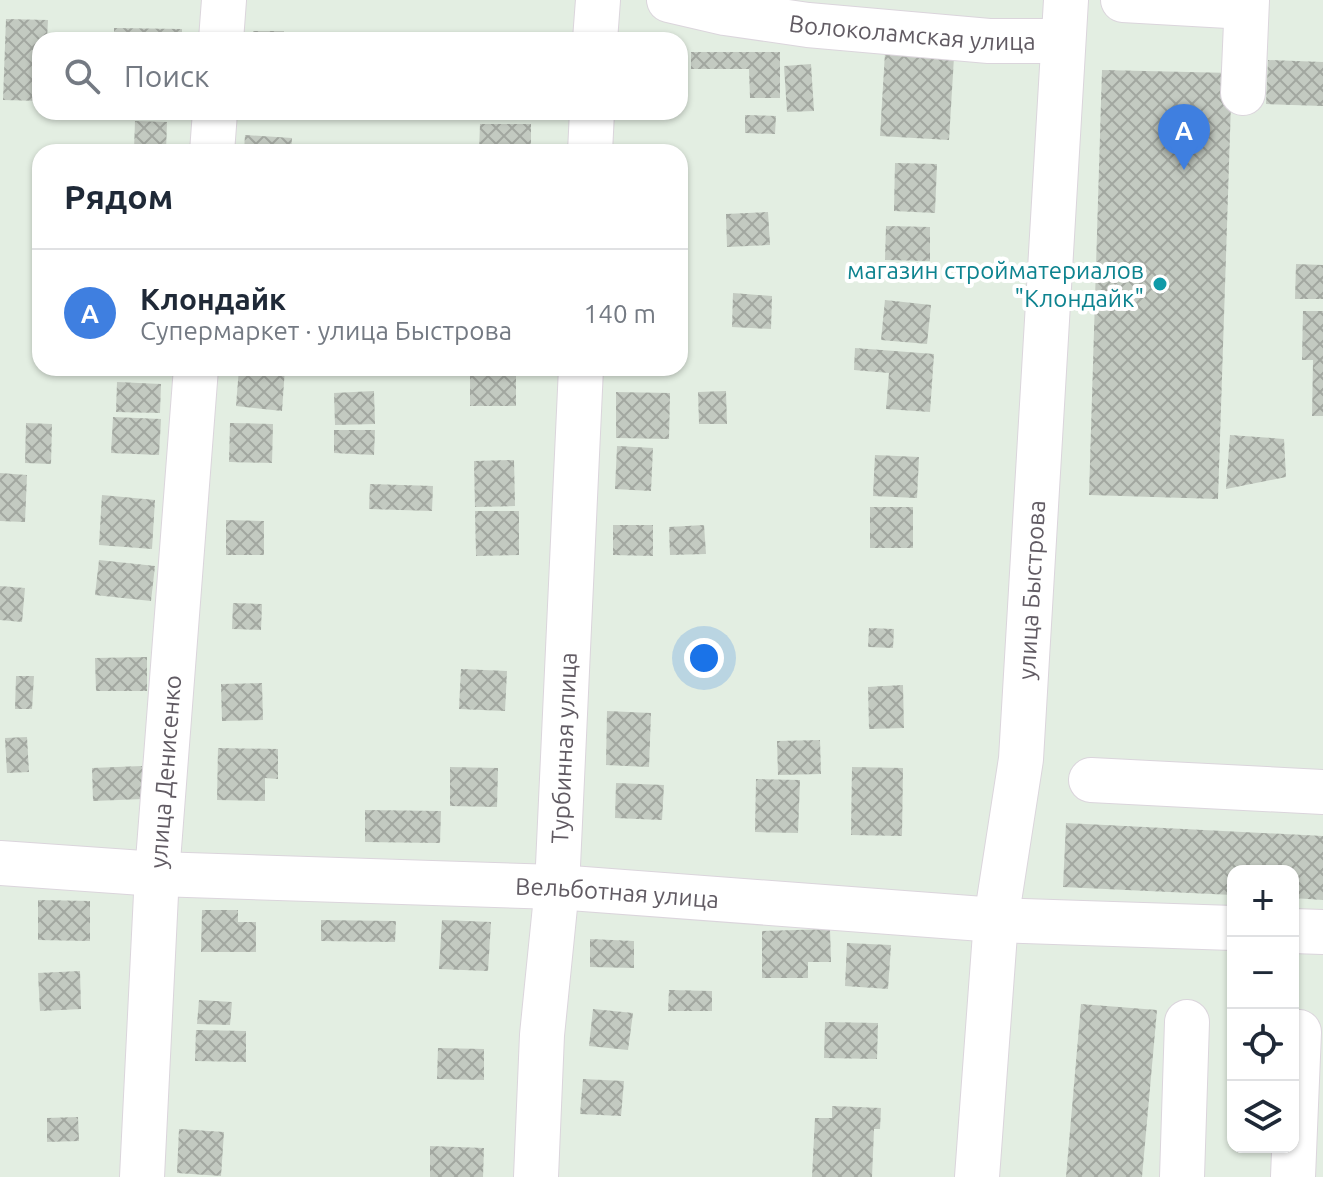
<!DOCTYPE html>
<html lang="ru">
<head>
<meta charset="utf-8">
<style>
	body { margin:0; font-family:Ubuntu,sans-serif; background:#f2f2f3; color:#1f2937 }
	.controls { position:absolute; right:24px; bottom:24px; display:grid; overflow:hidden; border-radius:16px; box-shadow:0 2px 6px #0004 }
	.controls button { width:72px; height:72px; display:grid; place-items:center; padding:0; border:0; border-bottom:2px solid #e0e1e3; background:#fff; color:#1f2937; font:40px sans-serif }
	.you { position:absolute; left:704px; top:658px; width:28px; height:28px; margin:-20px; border:6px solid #fff; border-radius:50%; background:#1a73e8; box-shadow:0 0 0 12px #1a73e833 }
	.badge { display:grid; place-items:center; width:52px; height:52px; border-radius:50%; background:#2563eb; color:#fff; font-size:26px; font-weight:700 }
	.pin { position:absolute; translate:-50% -66px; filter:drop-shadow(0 2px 4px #0008) }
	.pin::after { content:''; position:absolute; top:42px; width:28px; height:24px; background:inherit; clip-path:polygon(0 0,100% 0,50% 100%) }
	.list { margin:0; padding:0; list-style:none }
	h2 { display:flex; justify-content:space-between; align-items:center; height:104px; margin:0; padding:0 32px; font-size:34px }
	h2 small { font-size:26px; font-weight:400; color:#747a83 }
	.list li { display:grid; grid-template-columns:52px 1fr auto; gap:24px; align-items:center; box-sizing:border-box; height:128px; padding:0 32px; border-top:2px solid #e0e1e3 }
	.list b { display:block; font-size:30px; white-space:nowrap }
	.list p { margin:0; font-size:26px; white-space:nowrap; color:#747a83 }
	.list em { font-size:26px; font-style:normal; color:#747a83 }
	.icon { flex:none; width:44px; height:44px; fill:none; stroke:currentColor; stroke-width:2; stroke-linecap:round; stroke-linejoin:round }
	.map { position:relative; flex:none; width:1323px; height:1177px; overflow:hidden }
	.search { position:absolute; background:#fff; box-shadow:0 2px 6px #0004; left:32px; top:32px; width:656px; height:88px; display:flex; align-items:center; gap:20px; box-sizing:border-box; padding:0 28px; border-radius:24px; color:#747a83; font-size:30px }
	.panel { position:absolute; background:#fff; box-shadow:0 2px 6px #0004; left:32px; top:144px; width:656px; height:232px; border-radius:24px }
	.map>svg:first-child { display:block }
	.building { fill:url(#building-cross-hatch) }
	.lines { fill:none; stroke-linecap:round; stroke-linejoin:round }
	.minor-casing { stroke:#dbd5dc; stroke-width:46 }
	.minor { stroke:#fff; stroke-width:44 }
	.culture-dot { fill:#0f9aa8; stroke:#fff; stroke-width:3 }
	.labels { text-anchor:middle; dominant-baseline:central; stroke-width:8; stroke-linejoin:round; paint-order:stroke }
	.street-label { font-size:24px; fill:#615b63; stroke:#fff }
	.culture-label { font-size:24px; fill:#0d838f; stroke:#fff; text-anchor:end }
</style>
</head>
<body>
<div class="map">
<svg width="1323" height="1177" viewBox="0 0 1323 1177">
	<defs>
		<pattern id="building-cross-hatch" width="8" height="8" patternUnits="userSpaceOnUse" patternTransform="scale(2)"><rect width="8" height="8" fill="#c3cac1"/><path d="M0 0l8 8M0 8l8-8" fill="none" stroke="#a2a7a0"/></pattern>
	</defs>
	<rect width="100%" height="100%" fill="#e3eee2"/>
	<g class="building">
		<path d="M6 19 48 20 47 40H40V101L3 100Z"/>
		<path d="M114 28 182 29V40H114Z"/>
		<rect x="253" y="31" width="31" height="9"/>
		<path d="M691 52H780V98H750L749 69H691Z"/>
		<path d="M885 53 954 57 949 140 880 136Z"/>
		<path d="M1268 60 1323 62V106L1266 104Z"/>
		<path d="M811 64 814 111 787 112 784 66Z"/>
		<path d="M1102 70 1232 73 1218 499 1089 495Z"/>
		<path d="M745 115 776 116 775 134 745 133Z"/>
		<path d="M135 121 167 122 166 152 134 151Z"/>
		<path d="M480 124H531V152H479Z"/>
		<path d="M245 135 292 138 291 152H244Z"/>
		<path d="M895 163 937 164 935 213 894 211Z"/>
		<path d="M768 212 770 245 727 247 726 214Z"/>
		<path d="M886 226 930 227V261L885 260Z"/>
		<path d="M1296 264 1323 265V299H1295Z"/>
		<path d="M733 293 772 296 771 329 732 327Z"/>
		<path d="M885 300 931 305 927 344 881 340Z"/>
		<path d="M1303 311H1323V416H1312L1313 360H1302Z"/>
		<path d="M855 348 934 354 930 412 886 409 889 373 854 370Z"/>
		<path d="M120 368H161L160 376 120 374Z"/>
		<path d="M239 368H285L282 411 236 406Z"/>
		<rect x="470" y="372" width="46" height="34"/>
		<path d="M117 382 161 384 160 413 116 412Z"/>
		<path d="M374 391 375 424 335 425 334 393Z"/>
		<path d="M726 391 727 424H699L698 392Z"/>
		<path d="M616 392 670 393 669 439 616 438Z"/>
		<path d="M113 417 161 419 159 455 111 453Z"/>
		<path d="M26 423 52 424 51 464 25 463Z"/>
		<path d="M230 423 273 424 272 463 229 462Z"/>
		<path d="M334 430H375L374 455 334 453Z"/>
		<path d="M1230 435 1284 439 1286 477 1226 489Z"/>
		<path d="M617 446 653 448 651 491 615 489Z"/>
		<path d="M875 455 919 457 917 498 873 496Z"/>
		<path d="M514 460 515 506 475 507 474 461Z"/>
		<path d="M0 473 27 475 25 522 0 521Z"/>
		<path d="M370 484 433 486 432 511 369 509Z"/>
		<path d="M102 495 155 500 152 549 99 545Z"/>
		<rect x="870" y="507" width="43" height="41"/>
		<path d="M475 511H519V555L476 556Z"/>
		<path d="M226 520 264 521V555H226Z"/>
		<path d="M613 525H653V556L613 555Z"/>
		<path d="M704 525 706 554 670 555 669 527Z"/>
		<path d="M99 560 155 566 151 601 95 595Z"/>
		<path d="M0 586 25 588 22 622 0 620Z"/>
		<path d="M233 603 262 604 261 630 232 629Z"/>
		<path d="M869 628 894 629 893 648 868 647Z"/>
		<path d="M147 657V691H96L95 658Z"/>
		<path d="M461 669 507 671 505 711 459 709Z"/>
		<path d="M16 676H34L32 709H15Z"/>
		<path d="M262 683 263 720 222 721 221 684Z"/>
		<path d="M903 685 904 728 869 729 868 687Z"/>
		<path d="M607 711 651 713 649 767 606 765Z"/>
		<path d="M27 737 29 772 7 773 5 738Z"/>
		<path d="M820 740 821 774 778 775 777 741Z"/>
		<path d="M218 748 278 749V779L265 778V801L217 800Z"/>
		<path d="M142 766 143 799 93 801 92 768Z"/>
		<path d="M450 767 498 768 497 807 450 806Z"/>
		<path d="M852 767 903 768 902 836 851 835Z"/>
		<path d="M756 779 800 780 798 833 755 832Z"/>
		<path d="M616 783 664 785 662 820 615 818Z"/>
		<path d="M365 810 441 811 440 843 365 842Z"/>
		<path d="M1066 823 1323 836V900L1293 898V871H1233V895L1063 887Z"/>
		<path d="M38 900 90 901V941L38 940Z"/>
		<path d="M202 910H238V922H256V952H201Z"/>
		<path d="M321 920 396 921 395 942 321 941Z"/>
		<path d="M442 920 491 922 488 971 439 969Z"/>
		<path d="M830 929 831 962H808V978H762V931Z"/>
		<path d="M590 939 634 941V968L590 967Z"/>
		<path d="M847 943 891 945 888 989 845 986Z"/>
		<path d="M80 971 81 1009 40 1011 38 973Z"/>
		<path d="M669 990 712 991V1011H668Z"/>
		<path d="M199 1000 232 1002 230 1025 197 1024Z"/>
		<path d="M1081 1004 1157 1010 1142 1177H1066Z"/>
		<path d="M593 1009 633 1013 628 1050 589 1046Z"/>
		<path d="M825 1022 878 1023 877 1059 824 1058Z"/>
		<path d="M196 1030 246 1031V1062L195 1061Z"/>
		<path d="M438 1048 484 1049V1080L437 1079Z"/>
		<path d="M583 1079 624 1081 621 1116 580 1114Z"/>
		<path d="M832 1106 881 1108 880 1129H874L872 1177H812L815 1118H832Z"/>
		<path d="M78 1117 79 1141 47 1142V1118Z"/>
		<path d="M179 1129 224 1132 221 1176 177 1173Z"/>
		<path d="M430 1146 484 1148 483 1177H430Z"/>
	</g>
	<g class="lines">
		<g class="minor-casing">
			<g id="minor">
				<path id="s1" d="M669 0 725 13 808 25 989 41H1063"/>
				<path d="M1123 0 1246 7"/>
				<path d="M221 40 224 0"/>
				<path d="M595 40 598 0"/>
				<path d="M1243 93 1247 0"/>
				<path d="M212 152 215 112"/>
				<path d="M590 152 592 112"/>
				<path d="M1091 780 1323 792"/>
				<path id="s2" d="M0 863 157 874 557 887 996 920 1233 928"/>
				<path d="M1293 931 1323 932"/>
				<path id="s3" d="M142 1177 157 874 196 368"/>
				<path id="s4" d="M536 1177 542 1035 557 887 581 368"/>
				<path id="s5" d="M977 1177 996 920 1021 759 1066 0"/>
				<path d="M1182 1177 1187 1022"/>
				<path d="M1293 1177 1299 1032"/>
			</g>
		</g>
		<use href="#minor" class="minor"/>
	</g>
	<circle class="culture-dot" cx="1160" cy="284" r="8"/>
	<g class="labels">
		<g class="street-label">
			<text stroke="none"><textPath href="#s1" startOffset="246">Волоколамская улица</textPath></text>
			<text stroke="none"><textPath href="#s5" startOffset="590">улица Быстрова</textPath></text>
			<text stroke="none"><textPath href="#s4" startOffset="430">Турбинная улица</textPath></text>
			<text stroke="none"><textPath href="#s3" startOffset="406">улица Денисенко</textPath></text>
			<text stroke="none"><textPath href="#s2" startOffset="618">Вельботная улица</textPath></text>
		</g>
		<g class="culture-label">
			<text x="1144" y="270">магазин стройматериалов<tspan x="1144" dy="28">"Клондайк"</tspan></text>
		</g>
	</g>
</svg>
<div class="controls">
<button>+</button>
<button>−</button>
<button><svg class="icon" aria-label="locate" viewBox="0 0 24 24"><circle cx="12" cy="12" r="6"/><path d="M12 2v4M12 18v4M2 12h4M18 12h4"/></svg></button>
<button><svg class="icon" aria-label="layers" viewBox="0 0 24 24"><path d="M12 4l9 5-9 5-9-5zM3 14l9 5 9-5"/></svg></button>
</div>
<div class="you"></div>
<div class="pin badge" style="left:1184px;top:170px;background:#3f7fe0">A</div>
<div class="search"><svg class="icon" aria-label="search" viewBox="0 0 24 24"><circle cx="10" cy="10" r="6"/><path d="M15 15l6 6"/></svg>Поиск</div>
<section class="panel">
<h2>Рядом<small></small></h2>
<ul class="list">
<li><span class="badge" style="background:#3f7fe0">A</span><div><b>Клондайк</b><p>Супермаркет · улица Быстрова</p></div><em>140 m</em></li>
</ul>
</section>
</div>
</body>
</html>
